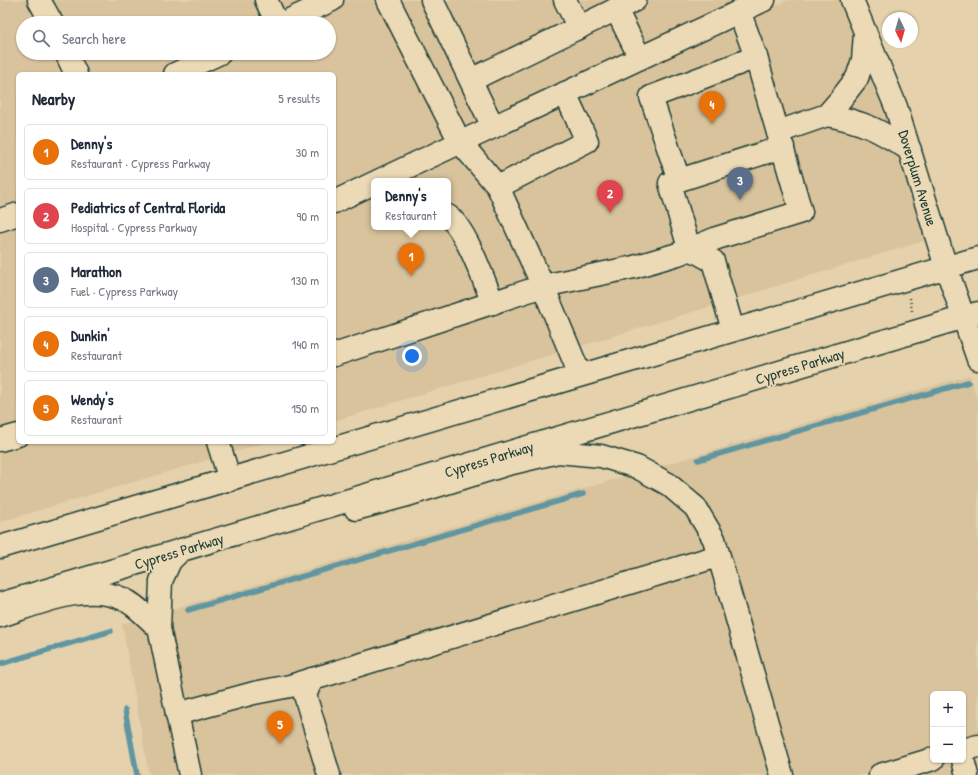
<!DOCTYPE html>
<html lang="en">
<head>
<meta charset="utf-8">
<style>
	body { margin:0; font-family:"Patrick Hand",sans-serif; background:#f2f2f3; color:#1f2937 }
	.controls { position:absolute; right:12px; bottom:12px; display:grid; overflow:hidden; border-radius:6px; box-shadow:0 1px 3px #0004 }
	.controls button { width:36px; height:36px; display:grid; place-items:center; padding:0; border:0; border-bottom:1px solid #e0e1e3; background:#fff; color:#1f2937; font:20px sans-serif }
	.compass { position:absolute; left:882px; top:12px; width:36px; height:36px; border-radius:50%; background:#fff; box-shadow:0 1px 3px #0004; rotate:175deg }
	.you { position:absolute; left:412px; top:356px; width:14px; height:14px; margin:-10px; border:3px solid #fff; border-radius:50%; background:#1a73e8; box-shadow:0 0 0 6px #1a73e833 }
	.badge { display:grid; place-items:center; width:26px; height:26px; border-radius:50%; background:#c8321e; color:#fff; font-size:13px; font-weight:700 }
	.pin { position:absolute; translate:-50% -33px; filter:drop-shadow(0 1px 2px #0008) }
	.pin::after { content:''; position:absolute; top:21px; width:14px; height:12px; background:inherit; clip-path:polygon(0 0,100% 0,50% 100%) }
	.popup { position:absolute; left:371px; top:178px; width:80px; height:52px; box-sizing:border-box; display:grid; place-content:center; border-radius:6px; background:#fff; filter:drop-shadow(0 1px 3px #0005); font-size:13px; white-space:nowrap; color:#747a83 }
	.popup b { font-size:15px; color:#1f2937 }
	.popup::after { content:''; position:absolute; left:50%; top:100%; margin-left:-8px; border:8px solid transparent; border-top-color:#fff }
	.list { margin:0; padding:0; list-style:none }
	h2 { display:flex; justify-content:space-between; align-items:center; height:52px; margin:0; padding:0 16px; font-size:17px }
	h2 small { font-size:13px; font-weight:400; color:#747a83 }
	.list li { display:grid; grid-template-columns:26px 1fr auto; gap:12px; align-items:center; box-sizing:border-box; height:56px; margin:0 8px 8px; padding:0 8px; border:1px solid #e0e1e3; border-radius:6px }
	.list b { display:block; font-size:15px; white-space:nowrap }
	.list p { margin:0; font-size:13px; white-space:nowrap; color:#747a83 }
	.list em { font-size:13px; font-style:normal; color:#747a83 }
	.icon { flex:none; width:22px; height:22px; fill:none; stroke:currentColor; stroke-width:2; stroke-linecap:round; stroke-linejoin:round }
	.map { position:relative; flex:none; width:978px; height:775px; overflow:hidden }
	.search { position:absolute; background:#fff; box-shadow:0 1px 3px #0004; left:16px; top:16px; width:320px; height:44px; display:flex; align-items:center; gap:10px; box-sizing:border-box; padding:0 14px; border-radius:22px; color:#747a83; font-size:15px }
	.panel { position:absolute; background:#fff; box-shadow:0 1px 3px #0004; left:16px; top:72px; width:320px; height:372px; border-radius:6px }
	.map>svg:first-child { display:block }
	.built { fill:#d8c39c; fill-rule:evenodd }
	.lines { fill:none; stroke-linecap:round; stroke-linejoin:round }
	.stream { stroke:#5f96a1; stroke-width:5.5 }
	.minor-casing { stroke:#1f3d34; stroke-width:25 }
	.major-casing { stroke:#1f3d34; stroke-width:25 }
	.path { stroke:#1f3d34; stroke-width:2.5; stroke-dasharray:1 3; stroke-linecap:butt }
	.minor { stroke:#ecdab7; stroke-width:22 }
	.major { stroke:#ecdab7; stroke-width:22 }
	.labels { text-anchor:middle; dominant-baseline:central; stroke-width:3.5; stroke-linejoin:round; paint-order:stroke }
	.street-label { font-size:15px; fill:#1f3d34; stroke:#ecdab7 }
</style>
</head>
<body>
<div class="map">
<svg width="978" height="775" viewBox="0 0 978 775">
	<rect width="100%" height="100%" fill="#e5d1ac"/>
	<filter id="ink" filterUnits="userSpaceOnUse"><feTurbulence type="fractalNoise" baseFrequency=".025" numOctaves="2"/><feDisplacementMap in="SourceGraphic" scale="8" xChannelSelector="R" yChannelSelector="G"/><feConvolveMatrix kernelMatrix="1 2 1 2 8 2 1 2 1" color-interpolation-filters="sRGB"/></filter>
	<g filter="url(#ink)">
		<g class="built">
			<path d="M0 0H27L42 23H23V53H56L66 74H18V442H208L214 458 0 522Z"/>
			<path d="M50 0H379L447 137 334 190V74H87L77 53H329V23H63Z"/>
			<path d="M398 0H739L464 129Z"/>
			<path d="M788 0H842L888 111 927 240 578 347 476 146Z"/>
			<path d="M458 155 491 193 560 352 334 421V213L374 194V227H448V181H402Z"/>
			<path d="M970 375 978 403V775H149L122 624ZM933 694H963V760H933Z"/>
			<path d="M228 442H267L231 453Z"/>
		</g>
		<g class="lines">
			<g class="stream">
				<path d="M698 460 968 382"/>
				<path d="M188 610 583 494"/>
				<path d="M0 664 111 631"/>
				<path d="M125 710 137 775"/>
			</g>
			<g class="minor-casing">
				<g id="minor">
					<path d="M39 0 52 23"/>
					<path d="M266 0 277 23"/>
					<path d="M388 0 460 142 498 187 543 286 580 375"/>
					<path d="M432 0 493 127"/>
					<path d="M565 0 579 28"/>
					<path d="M852 0 896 107 946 267"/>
					<path d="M616 9 640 58"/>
					<path d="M283 23 332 0"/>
					<path d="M66 53 76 74"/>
					<path d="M175 74 220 53"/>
					<path d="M471 80 635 0"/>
					<path d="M827 115C864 122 879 130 910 150"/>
					<path d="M778 132 827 115 840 100 857 78 863 60 865 33"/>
					<path d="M679 180 651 97 756 57"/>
					<path d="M378 181 764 0"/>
					<path d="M498 187 587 141 565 93"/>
					<path d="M334 202 374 183"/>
					<path d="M448 216C467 231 483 279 493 303"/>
					<path d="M0 220 18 214"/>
					<path d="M733 330 713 261 689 248 670 183 783 147"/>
					<path d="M334 355 543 286 634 267 678 254 717 238 801 212 756 57 739 11"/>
					<path d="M0 440 18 435"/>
					<path d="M218 442 230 480"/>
					<path d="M356 509 404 496 508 464 558 452 601 456 637 467 668 484 695 507 714 539 782 775"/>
					<path d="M181 550 170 561 161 581 159 628 190 775"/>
					<path d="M0 616C38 604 84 582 123 599 137 605 148 619 159 628"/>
					<path d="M312 679 305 695 329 775"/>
					<path d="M177 714 254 693 290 686 718 556"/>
					<path d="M963 750 978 746"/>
					<path d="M963 760 967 775"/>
					<path d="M880 775 933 759"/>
				</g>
			</g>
			<g class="major-casing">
				<g id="major">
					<path d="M946 267 978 359"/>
					<path d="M0 547 978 258"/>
					<path d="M0 604 978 313"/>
				</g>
			</g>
			<path class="path" d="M910 298 912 311"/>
			<use href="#minor" class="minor"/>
			<use href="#major" class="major"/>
		</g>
	</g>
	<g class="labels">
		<g class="street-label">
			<text transform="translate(918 178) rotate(73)">Doverplum Avenue</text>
			<text transform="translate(800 366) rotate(-17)">Cypress Parkway</text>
			<text transform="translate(489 459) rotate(-17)">Cypress Parkway</text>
			<text transform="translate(179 551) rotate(-17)">Cypress Parkway</text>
		</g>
	</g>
</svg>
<div class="controls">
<button>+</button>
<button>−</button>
</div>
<svg class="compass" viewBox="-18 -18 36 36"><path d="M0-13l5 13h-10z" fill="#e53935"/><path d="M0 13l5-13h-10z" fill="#747a83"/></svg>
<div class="you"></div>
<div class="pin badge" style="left:411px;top:276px;background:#e8710a">1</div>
<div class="popup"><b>Denny's</b>Restaurant</div>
<div class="pin badge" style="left:610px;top:213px;background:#e0444e">2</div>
<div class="pin badge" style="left:740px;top:200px;background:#5c6f8a">3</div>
<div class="pin badge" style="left:712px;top:124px;background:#e8710a">4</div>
<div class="pin badge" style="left:280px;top:744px;background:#e8710a">5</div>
<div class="search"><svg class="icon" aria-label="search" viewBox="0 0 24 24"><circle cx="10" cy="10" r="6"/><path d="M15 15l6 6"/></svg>Search here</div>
<section class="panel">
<h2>Nearby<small>5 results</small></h2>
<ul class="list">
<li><span class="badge" style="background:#e8710a">1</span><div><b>Denny's</b><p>Restaurant · Cypress Parkway</p></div><em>30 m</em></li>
<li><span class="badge" style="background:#e0444e">2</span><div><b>Pediatrics of Central Florida</b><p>Hospital · Cypress Parkway</p></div><em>90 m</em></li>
<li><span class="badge" style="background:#5c6f8a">3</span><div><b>Marathon</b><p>Fuel · Cypress Parkway</p></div><em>130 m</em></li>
<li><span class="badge" style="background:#e8710a">4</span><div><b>Dunkin'</b><p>Restaurant</p></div><em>140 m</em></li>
<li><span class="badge" style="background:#e8710a">5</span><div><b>Wendy's</b><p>Restaurant</p></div><em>150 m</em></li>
</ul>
</section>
</div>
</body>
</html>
